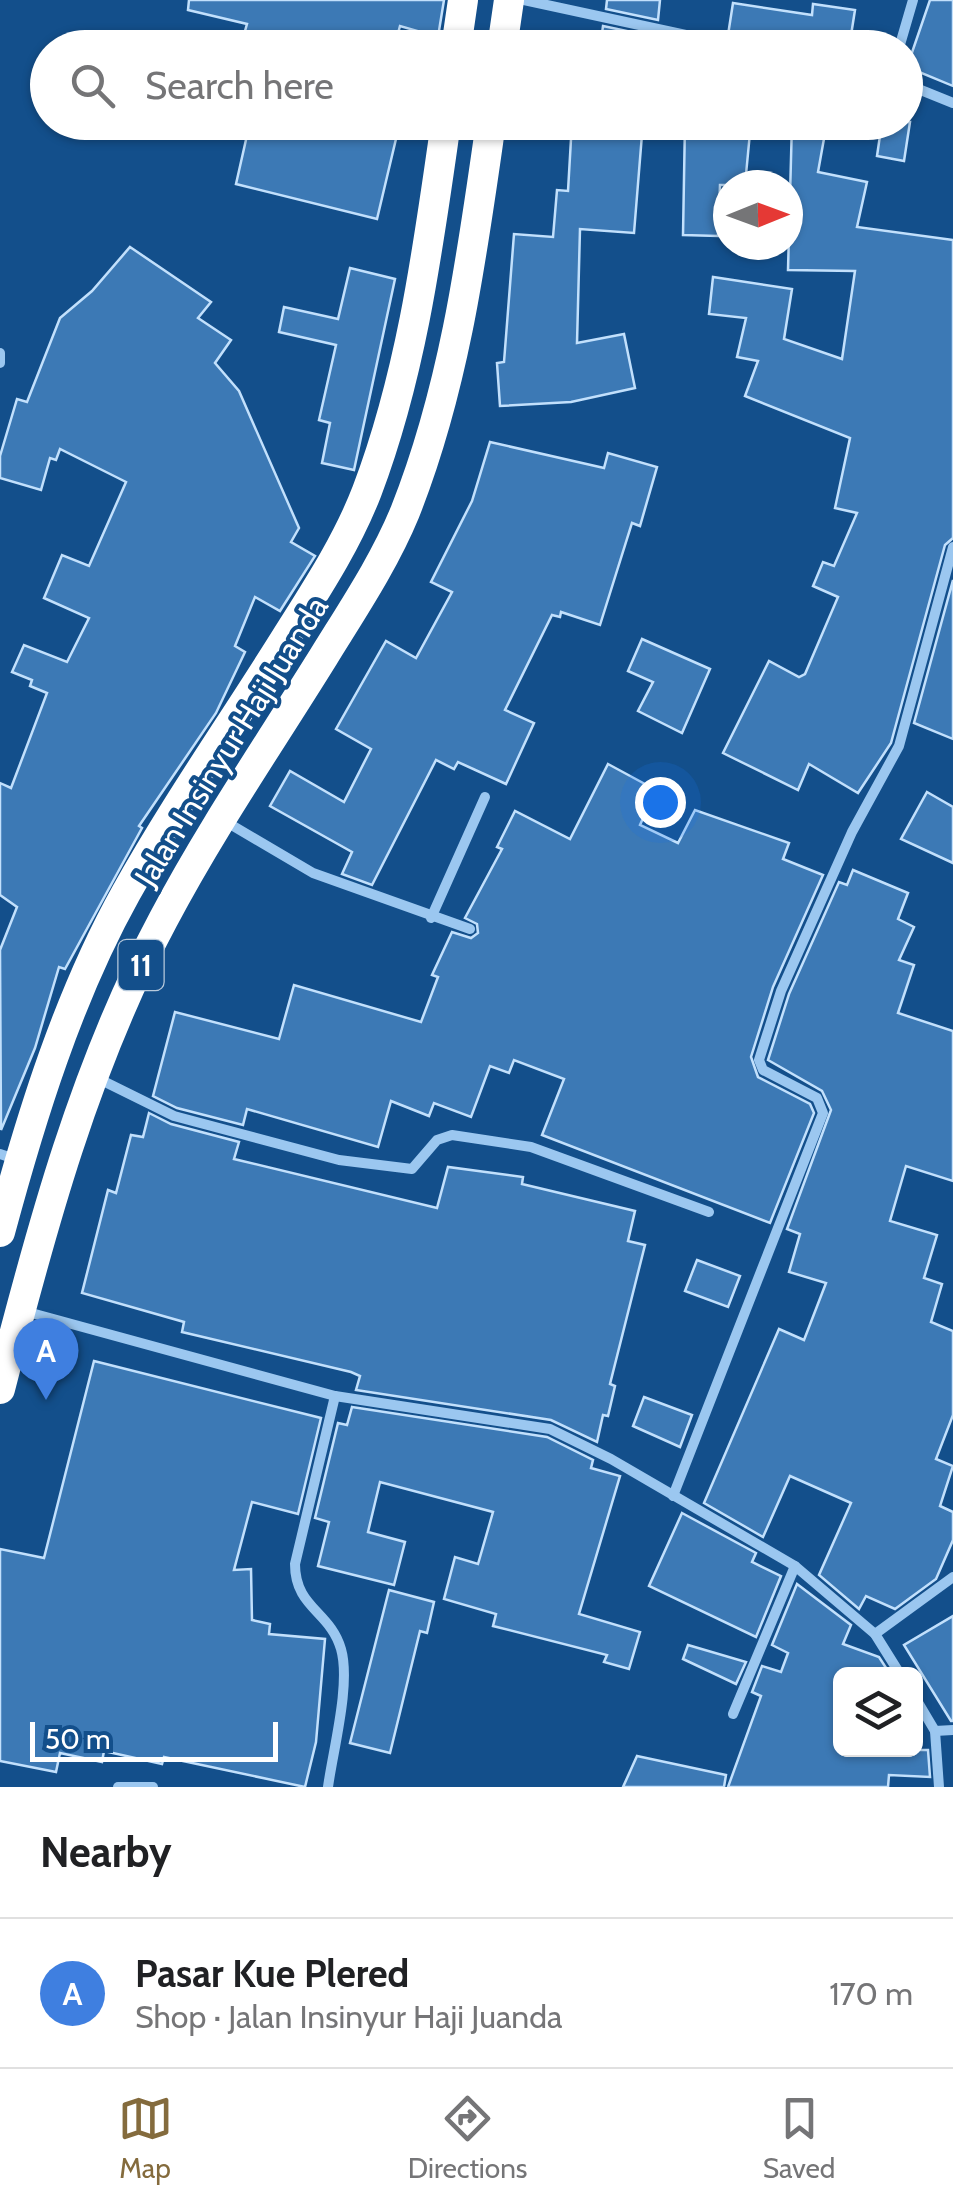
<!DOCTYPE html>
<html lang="en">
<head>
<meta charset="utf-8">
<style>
	body { margin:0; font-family:Cabin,sans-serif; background:#f6f6f6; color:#202124 }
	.controls { position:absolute; right:30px; bottom:30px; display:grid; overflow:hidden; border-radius:15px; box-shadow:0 2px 8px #0004 }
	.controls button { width:90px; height:90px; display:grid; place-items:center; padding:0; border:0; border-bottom:2px solid #e0e0e0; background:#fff; color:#202124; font:50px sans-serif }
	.compass { position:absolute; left:713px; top:170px; width:90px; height:90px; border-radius:50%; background:#fff; box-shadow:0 2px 8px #0004; rotate:89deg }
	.scale { position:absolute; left:30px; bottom:25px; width:248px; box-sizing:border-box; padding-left:10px; border:5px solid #fff; border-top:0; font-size:28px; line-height:35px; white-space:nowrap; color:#fff; -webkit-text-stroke:8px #134f8b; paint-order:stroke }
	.you { position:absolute; left:660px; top:802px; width:35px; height:35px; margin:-25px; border:8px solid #fff; border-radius:50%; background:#1a73e8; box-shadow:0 0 0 15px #1a73e833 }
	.badge { display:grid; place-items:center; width:65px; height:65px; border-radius:50%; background:#846b3d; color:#fff; font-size:32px; font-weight:700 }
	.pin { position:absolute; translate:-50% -82px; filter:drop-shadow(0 2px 5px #0008) }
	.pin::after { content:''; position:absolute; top:52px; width:35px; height:30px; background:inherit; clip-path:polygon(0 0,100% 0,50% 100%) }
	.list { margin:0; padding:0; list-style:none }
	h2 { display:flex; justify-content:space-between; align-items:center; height:130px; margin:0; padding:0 40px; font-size:42px }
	h2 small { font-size:32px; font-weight:400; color:#757577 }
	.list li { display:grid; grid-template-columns:65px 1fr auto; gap:30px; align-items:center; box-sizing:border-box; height:150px; padding:0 40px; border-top:2px solid #e0e0e0 }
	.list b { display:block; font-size:38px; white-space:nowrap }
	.list p { margin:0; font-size:32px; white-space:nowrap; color:#757577 }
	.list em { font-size:32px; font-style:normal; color:#757577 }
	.icon { flex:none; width:55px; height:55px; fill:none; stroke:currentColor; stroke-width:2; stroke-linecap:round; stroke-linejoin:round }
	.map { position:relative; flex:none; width:953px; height:1787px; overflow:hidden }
	.search { position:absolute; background:#fff; box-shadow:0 2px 8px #0004; left:30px; right:30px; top:30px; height:110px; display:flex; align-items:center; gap:25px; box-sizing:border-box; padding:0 35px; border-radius:55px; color:#757577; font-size:38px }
	.sheet { height:280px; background:#fff }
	nav { display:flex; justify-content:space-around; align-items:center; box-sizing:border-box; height:140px; border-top:2px solid #e0e0e0; background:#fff; font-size:28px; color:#757577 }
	nav a { display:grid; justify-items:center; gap:5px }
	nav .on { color:#846b3d }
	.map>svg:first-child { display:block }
	.building { fill:#3c79b5; stroke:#c2e0fc; stroke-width:2.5 }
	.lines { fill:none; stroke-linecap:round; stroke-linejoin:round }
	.street { stroke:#9bc7f0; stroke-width:10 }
	.highway { stroke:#fff; stroke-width:30 }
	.labels { text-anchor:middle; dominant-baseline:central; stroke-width:8; stroke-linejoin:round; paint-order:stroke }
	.shield { fill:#134f8b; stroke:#b8cadc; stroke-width:2.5 }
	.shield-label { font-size:30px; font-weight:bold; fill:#fff }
	.street-label { font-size:32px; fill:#fff; stroke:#134f8b }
</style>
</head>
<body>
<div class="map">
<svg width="953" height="1787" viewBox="0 0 953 1787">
	<rect width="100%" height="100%" fill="#134f8b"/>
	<g class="building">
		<path d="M189 0H444L438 37 400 26 394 48H271L243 38 247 24 188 10Z"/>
		<path d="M607 0H660L658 20 606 9Z"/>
		<path d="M930 0H953V86L907 67Z"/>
		<path d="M733 3 812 15 813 4 855 10 849 48H776L728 35Z"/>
		<path d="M603 26 655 37 654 48H600Z"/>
		<path d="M250 122H400L377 219 236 184Z"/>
		<path d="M572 122H643L634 233 580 229 577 343 624 334 635 388 571 402 500 406 497 363 504 362 514 234 553 237 557 190 568 191Z"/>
		<path d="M685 122H751L745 185H720L718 236 683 235Z"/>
		<path d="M792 122H827L818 172 867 182 857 227 953 240V538L945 545 891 743 858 793 809 764 798 790 723 753 769 661 799 677 805 674 838 597 813 586 823 562 834 566 857 513 835 508 850 438 745 396 758 361 737 357 746 318 709 314 713 277 792 289 784 339 842 359 855 271 788 270Z"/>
		<path d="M882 122H910L904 161 877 156Z"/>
		<path d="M130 247 211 302 198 318 231 340 215 363 239 391 299 528 291 542 315 556 280 611 255 597 235 646 245 652 216 713 139 826 142 828 65 969 59 967 35 1048 1 1130 0 950 17 907 0 895V783L11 788 47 693 30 686 32 680 12 672 24 645 67 662 89 618 44 598 62 555 89 566 126 482 60 449 56 460 50 458 41 490 0 478V456L17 399 27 402 60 318 92 291Z"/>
		<path d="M350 268 395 279 354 470 322 463 330 423 319 420 336 345 279 332 284 307 338 319Z"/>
		<path d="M490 442 604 468 608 453 657 467 640 526 632 523 600 625 561 612 560 617 552 615 505 710 534 723 506 784 458 762 454 769 436 760 372 885 342 874 352 852 270 806 290 771 344 802 371 749 336 729 386 641 416 658 452 592 431 582 472 501Z"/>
		<path d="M953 580V739L914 723Z"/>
		<path d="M642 639 710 669 682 733 638 711 653 682 628 671Z"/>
		<path d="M608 764 656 790 640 825 678 843 695 810 789 843 783 859 823 875 773 987 751 1057 758 1077 810 1104 814 1113 770 1223 542 1135 564 1079 514 1060 509 1073 490 1066 471 1117 434 1103 429 1116 391 1101 378 1147 247 1109 243 1125 177 1108 153 1096 175 1012 279 1039 294 985 421 1022 438 977 432 975 452 932 471 938 478 933 477 924 465 918 502 849 497 847 515 811 570 839Z"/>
		<path d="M927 792 953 807V863L901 839Z"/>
		<path d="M853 870 908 893 898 919 914 927 899 960 914 965 898 1013 953 1031V1181L906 1166 890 1221 937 1235 924 1278 942 1284 931 1322 953 1331V1415L936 1459 953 1466 940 1506 953 1512V1540L936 1579 895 1609 866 1596 859 1609 819 1575 851 1503 790 1476 763 1537 704 1503 779 1329 804 1340 826 1283 789 1272 800 1234 787 1229 831 1110 822 1091 768 1060 789 994 839 882 847 885Z"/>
		<path d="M149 1113 171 1124 239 1142 234 1159 437 1208 448 1167 523 1177 522 1184 635 1211 628 1241 645 1245 610 1384 615 1386 608 1416 603 1415 597 1442 551 1420 356 1390 360 1376 351 1372 182 1332 184 1322 82 1293 108 1190 116 1193 131 1135 143 1137Z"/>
		<path d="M697 1260 740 1276 728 1307 685 1291Z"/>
		<path d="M94 1361 321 1418 298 1514 252 1502 234 1570 251 1569 252 1620 270 1624 269 1634 325 1639 316 1742 305 1787 164 1757 162 1764 104 1751 102 1762 60 1753 56 1772 0 1761V1549L44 1558Z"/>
		<path d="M644 1397 692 1415 680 1447 633 1426Z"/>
		<path d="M352 1407 547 1437 593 1460 591 1468 620 1476 579 1614 640 1632 629 1669 604 1662 607 1655 493 1626 496 1614 444 1599 455 1557 478 1564 493 1512 380 1482 368 1532 405 1542 394 1585 318 1566 329 1522 315 1518 338 1423 347 1425Z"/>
		<path d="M682 1513 756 1553 752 1562 781 1576 756 1637 649 1586Z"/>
		<path d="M797 1584 851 1625 843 1644 879 1657 890 1674H840V1750H928L930 1777 889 1775 888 1787H728L761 1696 752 1692 762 1666 781 1672 788 1653 772 1645Z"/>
		<path d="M389 1590 434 1602 427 1633 420 1631 390 1753 350 1743Z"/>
		<path d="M953 1616V1721H951L904 1645Z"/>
		<path d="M688 1645 746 1662 736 1684 683 1659Z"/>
		<path d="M637 1756 726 1775 724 1787H623Z"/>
	</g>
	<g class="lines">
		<g class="street">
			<path d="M524 0 746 48"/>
			<path d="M899 48 913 0"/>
			<path d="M906 84 953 103"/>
			<path d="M0 353V363"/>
			<path d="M223 820 313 873 470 929"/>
			<path d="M431 918 485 797"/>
			<path d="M95 1077 174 1116 339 1160 412 1169 437 1140 452 1135 531 1147 709 1212"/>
			<path d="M0 1154 18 1160"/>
			<path d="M24 1311 335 1396 550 1429 611 1459 795 1566 875 1634 900 1674"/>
			<path d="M673 1496 823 1113 817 1098 763 1070 759 1060 781 991 852 832 899 746 953 547"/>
			<path d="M875 1634 953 1577"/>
			<path d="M916 1699 935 1731 939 1787"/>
			<path d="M733 1714 795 1566"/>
			<path d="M935 1731 953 1730"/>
			<path d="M118 1787H153"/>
			<path d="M328 1787C333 1750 351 1684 341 1649 330 1611 295 1608 295 1564L335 1396"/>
		</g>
		<g class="highway">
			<path d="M456 48 463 0"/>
			<path d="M502 48 509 0"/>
			<path d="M0 1232C31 1117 68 997 126 893 175 805 234 721 287 636 316 590 347 543 367 491 412 372 428 248 446 122"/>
			<path d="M0 1389C41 1229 85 1066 163 920 211 829 270 743 324 656 353 609 384 563 405 512 455 386 472 255 491 122"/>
		</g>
	</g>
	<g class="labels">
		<rect class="shield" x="118.5" y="940" width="45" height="50" rx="8"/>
		<g class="shield-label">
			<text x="141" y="965">11</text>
		</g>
		<g class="street-label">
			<text transform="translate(231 741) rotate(-58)">Jalan Insinyur Haji Juanda</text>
		</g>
	</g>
</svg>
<div class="controls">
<button><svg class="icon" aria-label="layers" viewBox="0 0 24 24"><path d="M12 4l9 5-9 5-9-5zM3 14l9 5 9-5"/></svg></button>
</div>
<svg class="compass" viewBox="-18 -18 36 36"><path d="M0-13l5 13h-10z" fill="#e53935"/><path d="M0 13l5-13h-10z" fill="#757577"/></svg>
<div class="scale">50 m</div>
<div class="you"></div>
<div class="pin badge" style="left:46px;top:1400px;background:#3f7fe0">A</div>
<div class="search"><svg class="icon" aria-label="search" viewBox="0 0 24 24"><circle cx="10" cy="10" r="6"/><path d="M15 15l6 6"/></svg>Search here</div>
</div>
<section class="sheet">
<h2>Nearby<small></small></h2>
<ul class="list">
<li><span class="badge" style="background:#3f7fe0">A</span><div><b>Pasar Kue Plered</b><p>Shop · Jalan Insinyur Haji Juanda</p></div><em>170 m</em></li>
</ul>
</section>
<nav>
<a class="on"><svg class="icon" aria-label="map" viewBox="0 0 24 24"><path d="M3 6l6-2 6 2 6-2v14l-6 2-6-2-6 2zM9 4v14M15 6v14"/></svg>Map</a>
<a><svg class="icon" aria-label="directions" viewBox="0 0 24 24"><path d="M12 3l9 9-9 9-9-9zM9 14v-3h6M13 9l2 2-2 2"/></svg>Directions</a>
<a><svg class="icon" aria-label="saved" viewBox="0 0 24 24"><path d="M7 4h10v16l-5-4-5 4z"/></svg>Saved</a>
</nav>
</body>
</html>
